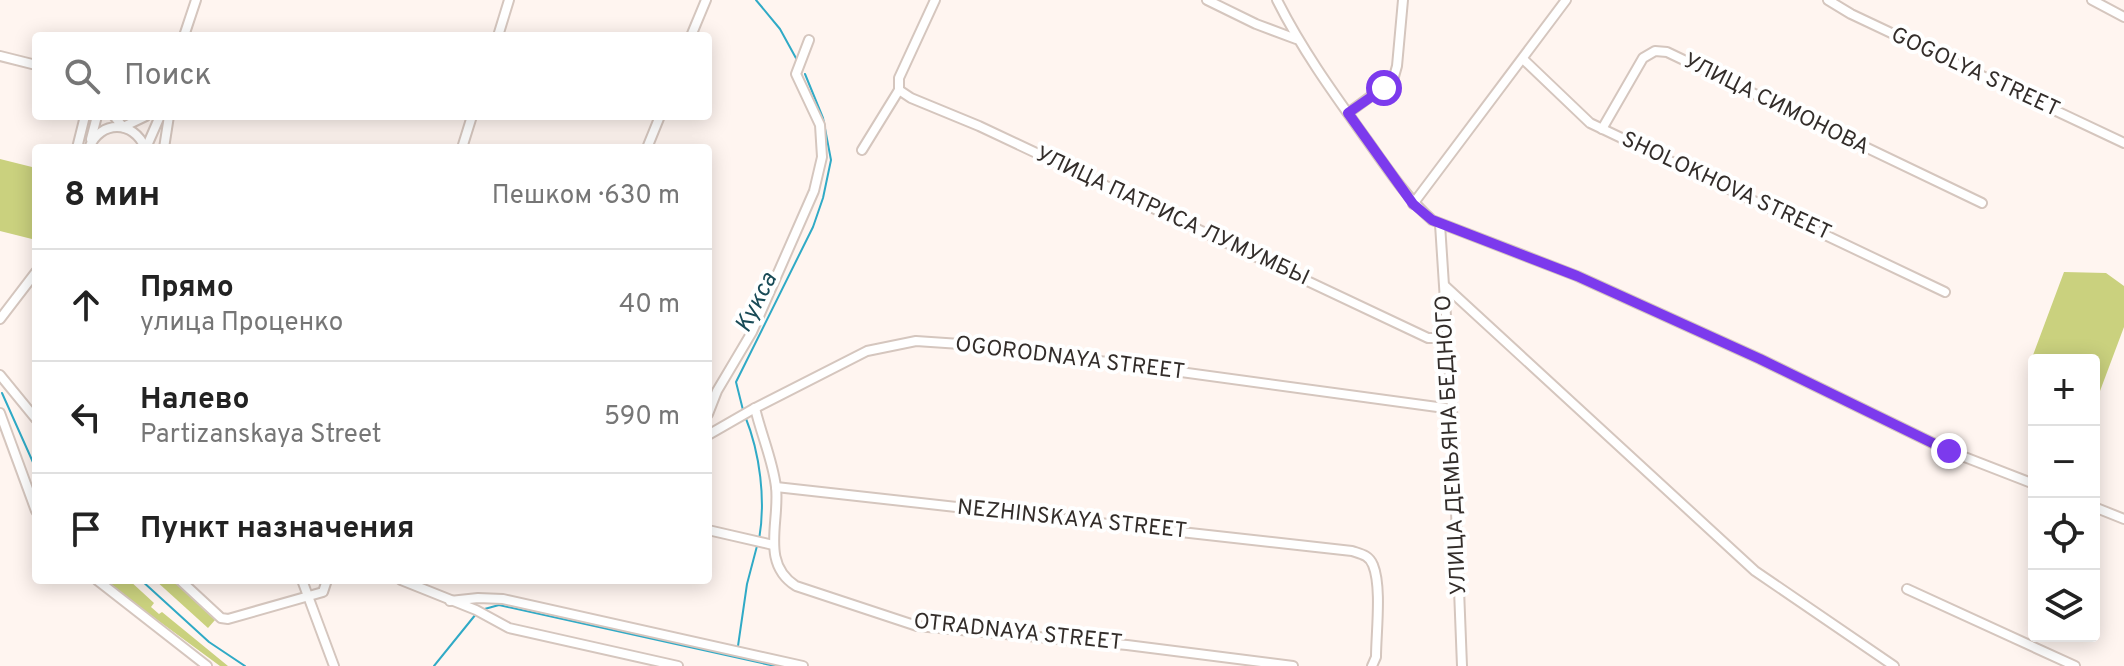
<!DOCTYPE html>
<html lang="ru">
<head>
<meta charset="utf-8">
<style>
	body { margin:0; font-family:Overpass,sans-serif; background:#f6f6f6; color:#222 }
	.controls { position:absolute; right:24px; bottom:24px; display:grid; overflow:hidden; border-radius:8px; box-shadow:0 4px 20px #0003 }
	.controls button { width:72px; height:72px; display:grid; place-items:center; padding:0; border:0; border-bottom:2px solid #e0e0e0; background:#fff; color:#222; font:40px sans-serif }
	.stop { position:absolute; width:24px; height:24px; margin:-18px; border:6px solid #7c3aed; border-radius:50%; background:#fff }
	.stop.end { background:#7c3aed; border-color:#fff; box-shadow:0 2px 8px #0008 }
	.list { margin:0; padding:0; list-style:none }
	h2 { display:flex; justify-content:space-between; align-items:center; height:104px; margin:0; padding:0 32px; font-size:34px }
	h2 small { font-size:26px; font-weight:400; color:#767676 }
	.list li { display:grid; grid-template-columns:52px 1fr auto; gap:24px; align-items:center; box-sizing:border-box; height:112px; padding:0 32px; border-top:2px solid #e0e0e0 }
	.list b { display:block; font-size:30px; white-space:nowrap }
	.list p { margin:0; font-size:26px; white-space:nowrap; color:#767676 }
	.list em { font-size:26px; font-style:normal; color:#767676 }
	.icon { flex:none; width:44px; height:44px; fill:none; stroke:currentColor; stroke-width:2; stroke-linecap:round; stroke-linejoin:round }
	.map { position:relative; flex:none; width:2124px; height:666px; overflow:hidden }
	.search { position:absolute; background:#fff; box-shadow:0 4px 20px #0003; left:32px; top:32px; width:680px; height:88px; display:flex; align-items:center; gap:20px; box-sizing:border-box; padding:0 28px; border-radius:8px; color:#767676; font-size:30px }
	.panel { position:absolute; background:#fff; box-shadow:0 4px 20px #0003; left:32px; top:144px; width:680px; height:440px; border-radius:8px }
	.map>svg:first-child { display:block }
	.green { fill:#cad17e }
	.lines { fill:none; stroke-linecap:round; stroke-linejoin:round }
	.stream { stroke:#30aac6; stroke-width:2 }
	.minor-casing { stroke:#d5c6be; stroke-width:12 }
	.minor { stroke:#fff; stroke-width:8 }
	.route { stroke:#7c3aed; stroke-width:10 }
	.labels { text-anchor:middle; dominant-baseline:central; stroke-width:8; stroke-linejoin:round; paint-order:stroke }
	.street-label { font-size:22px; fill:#332d2a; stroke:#fff }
	.water-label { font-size:24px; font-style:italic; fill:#184a56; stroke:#fff }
</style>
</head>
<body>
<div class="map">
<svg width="2124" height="666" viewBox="0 0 2124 666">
	<rect width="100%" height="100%" fill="#fff5f0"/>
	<g class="green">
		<path d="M0 159 36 168V240L0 231Z"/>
		<path d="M2064 272 2106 273 2124 286V327L2097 399H2094V360H2034V378L2030 363Z"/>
		<path d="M103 580H129L154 603 151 607 159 614 162 612 228 666H220Z"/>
		<path d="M155 580H177L215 620 208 628Z"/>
	</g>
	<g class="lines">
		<g class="stream">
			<path d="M756 0 780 29 797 60"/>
			<path d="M2 393 36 469"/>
			<path d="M743 410 736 382 813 227 823 198 831 160 823 118 805 74"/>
			<path d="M745 416C760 453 766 500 759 540"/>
			<path d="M141 580 209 642 245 666"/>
			<path d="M481 610 499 605 775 666"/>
			<path d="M738 646 747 584 757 546"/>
			<path d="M434 666 476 614"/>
		</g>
		<g class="minor-casing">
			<g id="minor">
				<path d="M1207 0 1256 24 1296 39"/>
				<path d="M1277 0C1302 50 1334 94 1367 140 1387 168 1406 197 1432 220L1577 276 1760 359 1949 451 2034 484"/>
				<path d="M1828 0 1851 14 2124 143"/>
				<path d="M2092 0 2124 17"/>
				<path d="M184 36 196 0"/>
				<path d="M498 36 509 0"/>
				<path d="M691 36 706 0"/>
				<path d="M0 56 36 65"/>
				<path d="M1523 59 1590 123 1945 292"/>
				<path d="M899 90 911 98 979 126 1428 338H1446"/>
				<path d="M1348 113 1393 80 1397 66 1403 0"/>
				<path d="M114 116 123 127"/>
				<path d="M123 127 146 116"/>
				<path d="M1602 129 1643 58 1655 51 1667 52 1982 203"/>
				<path d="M91 139 97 116"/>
				<path d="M77 148 85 116"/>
				<path d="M89 148C100 120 134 120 145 148"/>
				<path d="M146 148 160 116"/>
				<path d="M164 148 169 116"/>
				<path d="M462 148 472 116"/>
				<path d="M647 148 660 116"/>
				<path d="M862 150 899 90V78L935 0"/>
				<path d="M1413 204 1566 0"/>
				<path d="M1440 224 1452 409 1462 666"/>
				<path d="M1445 286 1755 571 1894 666"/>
				<path d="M0 319 36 272"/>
				<path d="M0 375 36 419"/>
				<path d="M755 408C761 434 773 461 776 487 780 522 760 563 796 586L917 626 1127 645 1293 666"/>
				<path d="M0 413 36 511"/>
				<path d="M708 414 717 391 752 332 814 191 822 157 820 125 796 74 809 40"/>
				<path d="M708 435 755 408 867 351 916 341 990 346 1452 409"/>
				<path d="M776 487 1352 551C1361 554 1369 555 1373 565 1382 587 1376 633 1376 657L1372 666"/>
				<path d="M2094 507 2124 519"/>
				<path d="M708 530 773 545"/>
				<path d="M97 580 207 666"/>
				<path d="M180 580 221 618 228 619 323 592 327 580"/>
				<path d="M302 580 334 666"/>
				<path d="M401 580 476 610 509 628 678 666"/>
				<path d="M1907 589 2075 666"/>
				<path d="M450 601 478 598 503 599 803 666"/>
			</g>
		</g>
		<use href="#minor" class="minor"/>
	</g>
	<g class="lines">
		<path class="route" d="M1384 88 1348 113 1413 204 1432 220 1577 276 1760 359 1949 451"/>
	</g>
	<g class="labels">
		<g class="street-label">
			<text transform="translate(1975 73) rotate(25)">GOGOLYA STREET</text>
			<text transform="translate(1776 105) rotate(26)">УЛИЦА СИМОНОВА</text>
			<text transform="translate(1726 187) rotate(25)">SHOLOKHOVA STREET</text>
			<text transform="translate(1172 217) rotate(25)">УЛИЦА ПАТРИСА ЛУМУМБЫ</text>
			<text transform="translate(1070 359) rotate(7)">OGORODNAYA STREET</text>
			<text transform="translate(1452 445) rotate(-93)">УЛИЦА ДЕМЬЯНА БЕДНОГО</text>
			<text transform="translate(1072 520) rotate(6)">NEZHINSKAYA STREET</text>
			<text transform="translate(1018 633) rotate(6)">OTRADNAYA STREET</text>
		</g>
		<g class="water-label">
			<text transform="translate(757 303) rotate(-63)">Кукса</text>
		</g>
	</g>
</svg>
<div class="controls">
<button>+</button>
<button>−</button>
<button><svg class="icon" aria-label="locate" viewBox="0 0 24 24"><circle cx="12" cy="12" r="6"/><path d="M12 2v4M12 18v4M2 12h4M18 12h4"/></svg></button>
<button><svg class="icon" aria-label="layers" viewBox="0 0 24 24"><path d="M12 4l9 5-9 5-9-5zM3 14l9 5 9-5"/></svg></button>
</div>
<div class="stop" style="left:1384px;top:88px"></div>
<div class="stop end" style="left:1949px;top:451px"></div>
<div class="search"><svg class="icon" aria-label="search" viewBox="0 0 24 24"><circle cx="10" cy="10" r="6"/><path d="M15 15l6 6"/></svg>Поиск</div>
<section class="panel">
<h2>8 мин<small>Пешком · 630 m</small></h2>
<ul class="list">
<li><svg class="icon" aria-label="ahead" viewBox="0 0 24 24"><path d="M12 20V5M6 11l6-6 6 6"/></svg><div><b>Прямо</b><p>улица Проценко</p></div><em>40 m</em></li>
<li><svg class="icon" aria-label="left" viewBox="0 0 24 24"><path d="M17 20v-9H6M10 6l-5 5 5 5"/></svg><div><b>Налево</b><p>Partizanskaya Street</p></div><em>590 m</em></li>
<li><svg class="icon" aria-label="arrive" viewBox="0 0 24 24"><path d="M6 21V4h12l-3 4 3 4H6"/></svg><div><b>Пункт назначения</b></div></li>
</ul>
</section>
</div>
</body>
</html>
